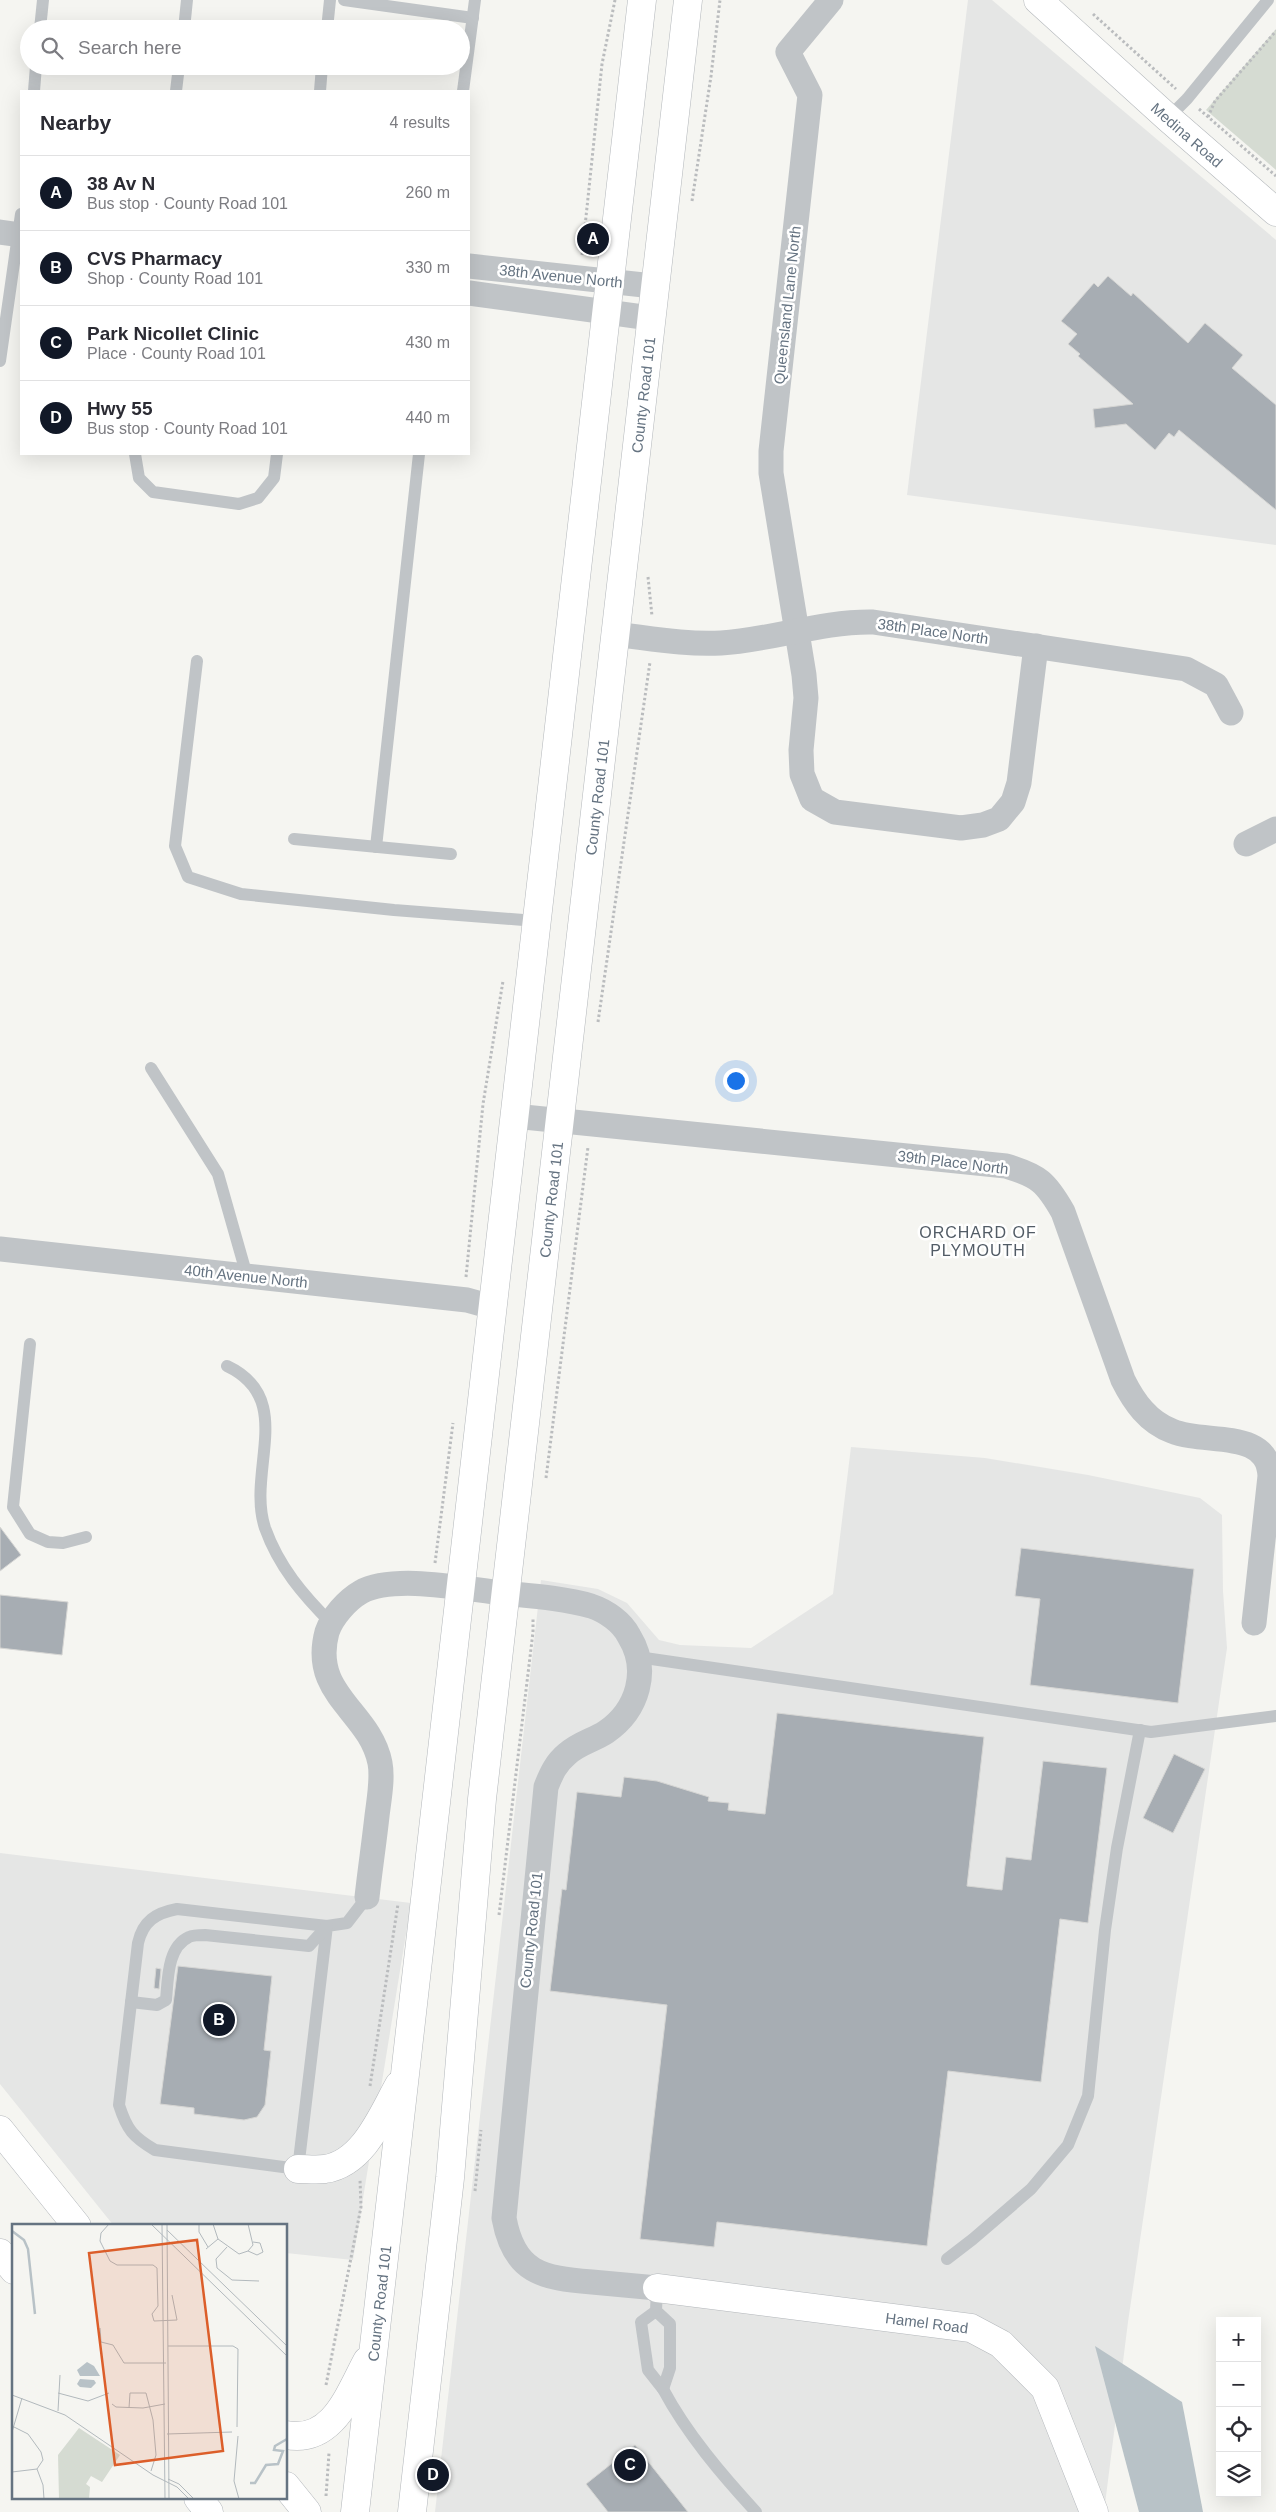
<!DOCTYPE html>
<html lang="en">
<head>
<meta charset="utf-8">
<style>
	body { margin:0; font-family:Helvetica,sans-serif; background:#f7f7f7; color:#2b2b33 }
	.controls { position:absolute; right:15px; bottom:15px; display:grid; overflow:hidden; border-radius:0px; box-shadow:0 5px 20px #0002 }
	.controls button { width:45px; height:45px; display:grid; place-items:center; padding:0; border:0; border-bottom:1px solid #e1e1e2; background:#fff; color:#2b2b33; font:25px sans-serif }
	.you { position:absolute; left:735px; top:1080px; width:18px; height:18px; margin:-12px; border:4px solid #fff; border-radius:50%; background:#1a73e8; box-shadow:0 0 0 8px #1a73e833 }
	.badge { display:grid; place-items:center; width:32px; height:32px; border-radius:50%; background:#111827; color:#fff; font-size:16px; font-weight:700 }
	.pin { position:absolute; translate:-50% -50%; border:2px solid #fff; box-shadow:0 1px 5px #0006 }
	.list { margin:0; padding:0; list-style:none }
	h2 { display:flex; justify-content:space-between; align-items:center; height:65px; margin:0; padding:0 20px; font-size:21px }
	h2 small { font-size:16px; font-weight:400; color:#7c7c81 }
	.list li { display:grid; grid-template-columns:32px 1fr auto; gap:15px; align-items:center; box-sizing:border-box; height:75px; padding:0 20px; border-top:1px solid #e1e1e2 }
	.list b { display:block; font-size:19px; white-space:nowrap }
	.list p { margin:0; font-size:16px; white-space:nowrap; color:#7c7c81 }
	.list em { font-size:16px; font-style:normal; color:#7c7c81 }
	.icon { flex:none; width:28px; height:28px; fill:none; stroke:currentColor; stroke-width:2; stroke-linecap:round; stroke-linejoin:round }
	.map { position:relative; flex:none; width:1276px; height:2512px; overflow:hidden }
	.search { position:absolute; background:#fff; box-shadow:0 5px 20px #0002; left:20px; top:20px; width:450px; height:55px; display:flex; align-items:center; gap:12px; box-sizing:border-box; padding:0 18px; border-radius:28px; color:#7c7c81; font-size:19px }
	.panel { position:absolute; background:#fff; box-shadow:0 5px 20px #0002; left:20px; top:90px; width:450px; height:365px; border-radius:0px }
	.map>svg:first-child { display:block }
	.built { fill:#e5e6e5 }
	.green { fill:#d5dbd2 }
	.water { fill:#b8c2c7 }
	.building { fill:#a7adb3; stroke:#d6d6d4 }
	.lines { fill:none; stroke-linecap:round; stroke-linejoin:round }
	.secondary-casing { stroke:#b3b7bb; stroke-width:29 }
	.primary-casing { stroke:#b3b7bb; stroke-width:29 }
	.path { stroke:#babcbe; stroke-width:3; stroke-dasharray:2.5 2.5; stroke-linecap:butt }
	.lane { stroke:#c0c4c7; stroke-width:12 }
	.street { stroke:#c0c4c7; stroke-width:25 }
	.secondary { stroke:#fff; stroke-width:28 }
	.primary { stroke:#fff; stroke-width:28 }
	.labels { text-anchor:middle; dominant-baseline:central; stroke-width:5; stroke-linejoin:round; paint-order:stroke }
	.street-label { font-size:15px; fill:#657381; stroke:#fff }
	.neighbourhood-label { font-size:16px; letter-spacing:1px; fill:#525c66; stroke:#fff }
	.inset-river { fill:none; stroke:#b8c2c7; stroke-width:2.5 }
	.inset-road { fill:none; stroke:#b2b9bd; stroke-width:1 }
	.view { fill:#dc5e2a; fill-opacity:0.15; stroke:#dc5e2a; stroke-width:2.5 }
	.inset-edge { fill:none; stroke:#657381; stroke-width:2.5 }
</style>
</head>
<body>
<div class="map">
<svg width="1276" height="2512" viewBox="0 0 1276 2512">
	<rect width="100%" height="100%" fill="#f5f5f1"/>
	<g class="built">
		<path d="M968 0H992L1276 240V545L907 495Z"/>
		<path d="M851 1447 985 1458 1088 1475 1200 1498 1222 1515 1223 1591 1227 1648 1128 2322 1104 2512H435L541 1580 598 1589 627 1603 659 1640 680 1645 751 1648 833 1594Z"/>
		<path d="M0 1853 411 1903 353 2260 286 2253V2226H114L0 2084Z"/>
	</g>
	<path class="green" d="M1276 29V170L1206 110Z"/>
	<path class="water" d="M1095 2346 1182 2402 1203 2512H1139Z"/>
	<g class="building">
		<path d="M1108 276 1131 296 1133 293 1188 343 1205 323 1243 355 1232 368 1276 405V510L1179 430 1174 437 1169 433 1155 450 1126 424 1095 428 1093 409 1133 404 1078 356 1080 354 1068 344 1077 334 1061 321 1094 283 1098 287Z"/>
		<path d="M0 1527 21 1555 0 1571Z"/>
		<path d="M1021 1548 1194 1569 1178 1703 1030 1685 1040 1599 1015 1596Z"/>
		<path d="M0 1595 68 1602 62 1655 0 1648Z"/>
		<path d="M777 1713 984 1737 967 1886 1002 1890 1006 1857 1031 1860 1043 1761 1107 1768 1088 1923 1060 1919 1041 2082 948 2071 927 2246 717 2222 714 2247 640 2239 667 2005 550 1991 562 1889 566 1890 577 1792 621 1797 624 1777 657 1781 709 1797 708 1801 729 1803 728 1810 765 1814Z"/>
		<path d="M1174 1754 1205 1769 1173 1833 1143 1818Z"/>
		<path d="M178 1966 272 1976 264 2050 271 2051 265 2105 257 2117 244 2120 194 2114V2108L160 2104Z"/>
		<path d="M156 1968 161 1969 159 1989 154 1988Z"/>
		<path d="M635 2445 688 2512H608L586 2484Z"/>
	</g>
	<g class="lines">
		<g class="secondary-casing">
			<g id="secondary">
				<path id="s1" d="M1038 0 1168 118 1276 212"/>
				<path id="s2" d="M657 2288 971 2328 1001 2344 1045 2388 1094 2512"/>
			</g>
		</g>
		<g class="primary-casing">
			<g id="primary">
				<path d="M0 2130 77 2226"/>
				<path d="M298 2169C307 2169 316 2170 325 2169 364 2163 382 2115 399 2085"/>
				<path d="M0 2253 14 2270"/>
				<path d="M286 2435C333 2444 349 2394 367 2361"/>
				<path d="M286 2486 307 2512"/>
				<path d="M198 2498 209 2512"/>
				<path id="s3" d="M355 2512 642 0"/>
				<path id="s4" d="M412 2512 450 2178 482 1799 688 0"/>
			</g>
		</g>
		<g class="path">
			<path d="M1093 14 1176 89"/>
			<path d="M1199 109 1276 176"/>
			<path d="M1208 117 1215 101 1276 31"/>
			<path d="M692 201 711 76 720 0"/>
			<path d="M582 255 602 64 615 0"/>
			<path d="M648 577 652 616"/>
			<path d="M598 1022 650 662"/>
			<path d="M466 1277 483 1104 503 981"/>
			<path d="M546 1478 588 1147"/>
			<path d="M435 1563 453 1423"/>
			<path d="M499 1915 533 1632V1618"/>
			<path d="M370 2086 398 1904"/>
			<path d="M475 2191 481 2130"/>
			<path d="M326 2385 361 2207 360 2180"/>
			<path d="M326 2496 329 2453"/>
		</g>
		<g class="lane">
			<path d="M344 0 473 18"/>
			<path d="M40 29 43 0"/>
			<path d="M184 29 187 0"/>
			<path d="M327 29 330 0"/>
			<path d="M34 91 36 66"/>
			<path d="M176 91 179 66"/>
			<path d="M320 91 322 66"/>
			<path d="M463 91 475 0"/>
			<path d="M1168 118 1187 99 1268 0"/>
			<path d="M0 361 21 214"/>
			<path d="M135 454 139 478 153 492 239 504 258 498 274 478 277 454"/>
			<path d="M197 661 175 846 188 877 241 894 394 910 536 921"/>
			<path d="M294 839 451 854"/>
			<path d="M376 847 419 454"/>
			<path d="M151 1068 218 1174 247 1276"/>
			<path d="M30 1344 13 1507 30 1534 48 1542 63 1543 86 1537"/>
			<path d="M227 1366C297 1399 246 1471 265 1528 279 1567 303 1595 332 1624"/>
			<path d="M638 1657 1151 1732 1276 1716"/>
			<path d="M327 1926 298 2169 155 2150C133 2137 127 2130 119 2105L138 1943C143 1921 156 1913 177 1909L327 1926 347 1923 367 1897"/>
			<path d="M131 2002 157 2005 166 2000C168 1980 167 1947 189 1937 193 1935 201 1935 205 1935L309 1946 327 1926"/>
			<path d="M947 2259 973 2239 1031 2189 1068 2145 1088 2096 1105 1930 1117 1848 1140 1730"/>
			<path d="M656 2311 641 2322 648 2370 663 2389 670 2368V2324L656 2311 657 2288"/>
			<path d="M663 2389C687 2434 722 2475 756 2512"/>
		</g>
		<g class="street">
			<path d="M831 0 788 52 810 95 771 451V473L804 675 806 698 801 750 802 774 812 799 835 812 961 828 983 825 999 819 1013 802 1019 783 1036 646"/>
			<path d="M0 232 21 235"/>
			<path d="M469 266 653 286"/>
			<path d="M469 293 650 318"/>
			<path d="M614 634C649 638 685 645 721 643 772 640 821 621 873 622L1186 669 1216 685 1231 713"/>
			<path d="M1246 844 1276 829"/>
			<path d="M514 1116 1006 1166C1039 1176 1046 1182 1063 1212L1123 1380C1134 1402 1148 1422 1172 1431 1205 1445 1268 1428 1270 1476L1254 1623"/>
			<path d="M0 1249 467 1300 492 1307"/>
			<path d="M367 1897C370 1870 374 1843 377 1816 379 1799 383 1779 380 1763 370 1711 310 1695 327 1632 332 1617 347 1600 361 1592 394 1574 465 1589 502 1593 532 1596 563 1598 591 1606 606 1611 622 1622 629 1636 650 1670 638 1710 606 1732 594 1740 579 1743 567 1754 556 1763 551 1774 546 1787L504 2218C514 2273 542 2278 592 2282 614 2284 635 2286 657 2288"/>
		</g>
		<use href="#secondary" class="secondary"/>
		<use href="#primary" class="primary"/>
	</g>
	<g class="labels">
		<g class="street-label">
			<text stroke="none"><textPath href="#s1" startOffset="201">Medina Road</textPath></text>
			<text transform="translate(561 276) rotate(6)">38th Avenue North</text>
			<text transform="translate(787 305) rotate(-84)">Queensland Lane North</text>
			<text stroke="none"><textPath href="#s4" startOffset="2130">County Road 101</textPath></text>
			<text transform="translate(933 631) rotate(8)">38th Place North</text>
			<text stroke="none"><textPath href="#s4" startOffset="1725">County Road 101</textPath></text>
			<text transform="translate(953 1162) rotate(7)">39th Place North</text>
			<text stroke="none"><textPath href="#s4" startOffset="1320">County Road 101</textPath></text>
			<text transform="translate(246 1276) rotate(6)">40th Avenue North</text>
			<text transform="translate(531 1930) rotate(-84)">County Road 101</text>
			<text stroke="none"><textPath href="#s3" startOffset="210">County Road 101</textPath></text>
			<text stroke="none"><textPath href="#s2" startOffset="272">Hamel Road</textPath></text>
		</g>
		<g class="neighbourhood-label">
			<text x="978" y="1232">ORCHARD OF<tspan x="978" dy="18">PLYMOUTH</tspan></text>
		</g>
	</g>
	<g transform="translate(12 2224)">
		<rect width="275" height="275" fill="#f5f5f1"/>
		<path d="M67 204 108 231 90 258 79 252 74 260 78 263 77 275H47L46 231Z" fill="#d5dbd2"/>
		<path d="M75 138 82 142 88 152H68L65 146ZM68 155 82 156 84 159 79 164 68 163 65 160Z" fill="#b8c2c7"/>
		<path class="inset-river" d="M0 7 12 16 16 25 23 90M238 259H243L254 241 266 240 271 227 262 226 263 222 275 215"/>
		<path class="inset-road" d="M97 0 89 9 88 17 98 37 105 41H141L145 44 146 82 140 90 142 97 165 96 160 71M139 0 275 132M150 0 153 275M155 0 157 275M187 0V8L196 23M201 0 206 15 227 30 236 27 241 21 236 0M155 6 275 122M215 23 204 35 205 44 220 56 247 57M194 25 206 15M236 27 245 31 251 28 248 19 241 18M88 104 89 118 101 121 112 139H154M156 122H221L226 125 225 203M46 169 76 177 97 169M0 171 53 191 141 251 165 263 177 275M100 180 104 183 131 184 153 180M117 184 118 169H134L141 196 144 231 139 247M46 187 48 151M0 202 16 210 29 228 31 236 25 245M0 208 10 174M155 210 220 208M226 212 222 257 227 275M25 245 31 261 32 275M0 248 25 245M156 255 167 260 182 275"/>
		<path class="view" d="M185 16 211 227 103 241 77 29Z"/>
		<rect width="275" height="275" class="inset-edge"/>
	</g>
</svg>
<div class="controls">
<button>+</button>
<button>−</button>
<button><svg class="icon" aria-label="locate" viewBox="0 0 24 24"><circle cx="12" cy="12" r="6"/><path d="M12 2v4M12 18v4M2 12h4M18 12h4"/></svg></button>
<button><svg class="icon" aria-label="layers" viewBox="0 0 24 24"><path d="M12 4l9 5-9 5-9-5zM3 14l9 5 9-5"/></svg></button>
</div>
<div class="you"></div>
<div class="pin badge" style="left:593px;top:239px">A</div>
<div class="pin badge" style="left:219px;top:2020px">B</div>
<div class="pin badge" style="left:630px;top:2465px">C</div>
<div class="pin badge" style="left:433px;top:2475px">D</div>
<div class="search"><svg class="icon" aria-label="search" viewBox="0 0 24 24"><circle cx="10" cy="10" r="6"/><path d="M15 15l6 6"/></svg>Search here</div>
<section class="panel">
<h2>Nearby<small>4 results</small></h2>
<ul class="list">
<li><span class="badge">A</span><div><b>38 Av N</b><p>Bus stop · County Road 101</p></div><em>260 m</em></li>
<li><span class="badge">B</span><div><b>CVS Pharmacy</b><p>Shop · County Road 101</p></div><em>330 m</em></li>
<li><span class="badge">C</span><div><b>Park Nicollet Clinic</b><p>Place · County Road 101</p></div><em>430 m</em></li>
<li><span class="badge">D</span><div><b>Hwy 55</b><p>Bus stop · County Road 101</p></div><em>440 m</em></li>
</ul>
</section>
</div>
</body>
</html>
